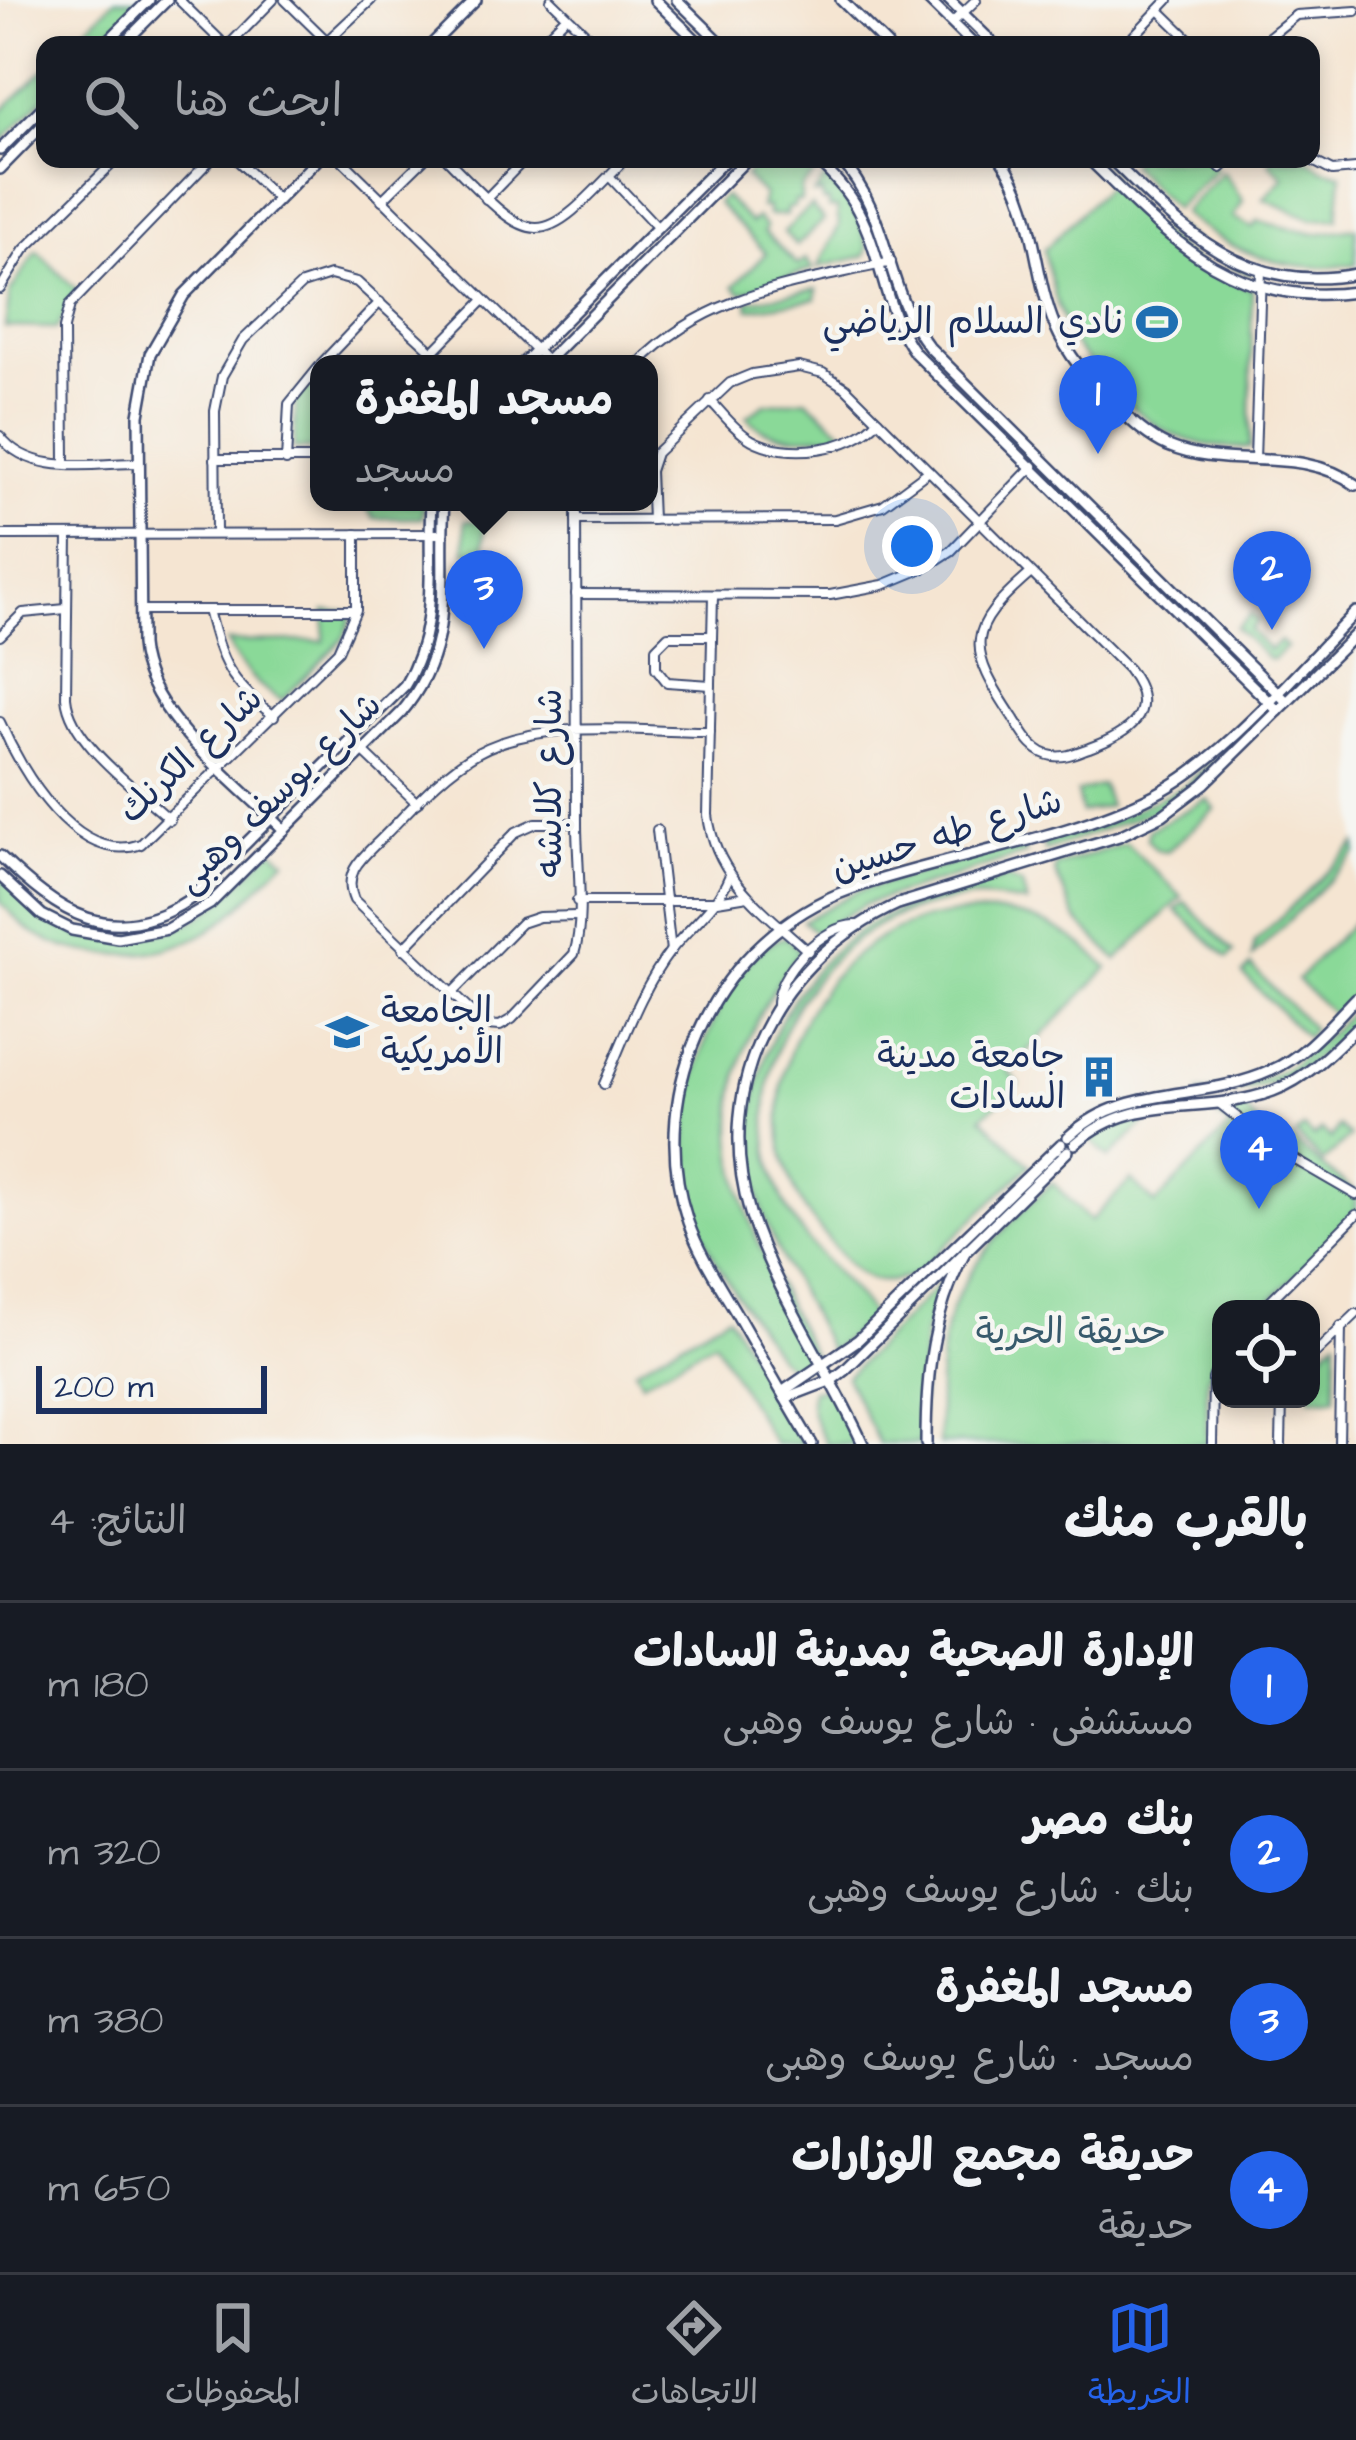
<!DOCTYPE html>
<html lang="ar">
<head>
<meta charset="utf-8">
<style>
	body { margin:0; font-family:"Architects Daughter","Playpen Sans Arabic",sans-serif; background:#242831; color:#f1f3f6; direction:rtl }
	.controls { position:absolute; right:36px; bottom:36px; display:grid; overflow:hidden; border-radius:24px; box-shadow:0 6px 18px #0003 }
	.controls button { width:108px; height:108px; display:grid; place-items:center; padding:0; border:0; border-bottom:3px solid #363941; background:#171b24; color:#f1f3f6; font:60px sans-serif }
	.scale { position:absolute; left:36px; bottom:30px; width:231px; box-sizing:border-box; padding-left:12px; border:6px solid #1b2f5e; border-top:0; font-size:33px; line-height:42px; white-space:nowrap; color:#1b2f5e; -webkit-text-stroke:9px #f6f6f2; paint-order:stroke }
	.you { position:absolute; left:912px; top:546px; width:42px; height:42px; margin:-30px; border:9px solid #fff; border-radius:50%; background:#1a73e8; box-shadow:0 0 0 18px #1a73e833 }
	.badge { display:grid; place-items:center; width:78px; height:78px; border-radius:50%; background:#2563eb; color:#fff; font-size:39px; font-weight:700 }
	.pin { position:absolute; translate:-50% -99px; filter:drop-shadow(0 3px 6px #0008) }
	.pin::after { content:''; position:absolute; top:63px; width:42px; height:36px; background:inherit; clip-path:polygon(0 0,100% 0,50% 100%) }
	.popup { position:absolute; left:310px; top:355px; width:348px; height:156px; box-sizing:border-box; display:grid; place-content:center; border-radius:24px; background:#171b24; filter:drop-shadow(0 3px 9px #0005); font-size:39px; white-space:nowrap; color:#9ea1a6 }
	.popup b { font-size:45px; color:#f1f3f6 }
	.popup::after { content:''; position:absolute; left:50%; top:100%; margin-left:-24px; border:24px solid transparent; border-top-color:#171b24 }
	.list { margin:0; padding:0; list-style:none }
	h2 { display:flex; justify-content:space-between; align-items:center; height:156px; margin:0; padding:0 48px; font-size:51px }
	h2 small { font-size:39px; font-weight:400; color:#9ea1a6 }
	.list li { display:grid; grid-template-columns:78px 1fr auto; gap:36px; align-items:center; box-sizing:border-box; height:168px; padding:0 48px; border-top:3px solid #363941 }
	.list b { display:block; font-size:45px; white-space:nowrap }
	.list p { margin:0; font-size:39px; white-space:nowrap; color:#9ea1a6 }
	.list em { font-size:39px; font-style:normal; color:#9ea1a6 }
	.icon { flex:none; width:66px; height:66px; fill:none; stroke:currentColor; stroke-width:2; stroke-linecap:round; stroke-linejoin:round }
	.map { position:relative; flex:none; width:1356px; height:1444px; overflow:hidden; direction:ltr }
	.search { position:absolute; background:#171b24; box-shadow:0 6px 18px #0003; left:36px; right:36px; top:36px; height:132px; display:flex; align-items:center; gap:30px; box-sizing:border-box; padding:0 42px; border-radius:24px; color:#9ea1a6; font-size:45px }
	.sheet { height:828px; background:#171b24 }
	nav { display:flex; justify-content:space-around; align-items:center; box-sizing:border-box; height:168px; border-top:3px solid #363941; background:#171b24; font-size:33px; color:#9ea1a6 }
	nav a { display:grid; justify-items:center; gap:6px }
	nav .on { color:#2563eb }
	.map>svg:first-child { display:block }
	.green { fill:#8ad998; stroke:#52847b; stroke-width:3 }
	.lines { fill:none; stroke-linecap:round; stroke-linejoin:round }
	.minor-casing { stroke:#3c4a6f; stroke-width:12 }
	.tertiary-casing { stroke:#3c4a6f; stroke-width:14 }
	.secondary-casing { stroke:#3c4a6f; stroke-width:14 }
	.minor { stroke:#fff; stroke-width:8 }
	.tertiary { stroke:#fff; stroke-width:9 }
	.secondary { stroke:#fff; stroke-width:9 }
	.labels { text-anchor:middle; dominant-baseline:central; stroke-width:9; stroke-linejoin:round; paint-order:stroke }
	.poi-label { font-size:36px; fill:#1b2f5e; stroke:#f6f6f2; text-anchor:end }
	.street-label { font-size:36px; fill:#1b2f5e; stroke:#f6f6f2 }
	.park-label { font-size:36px; fill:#375a6c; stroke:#f6f6f2 }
</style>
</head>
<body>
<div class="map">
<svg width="1356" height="1444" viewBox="0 0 1356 1444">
	<rect width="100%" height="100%" fill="#f6f6f2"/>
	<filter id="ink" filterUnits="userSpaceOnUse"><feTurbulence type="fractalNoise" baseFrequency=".00833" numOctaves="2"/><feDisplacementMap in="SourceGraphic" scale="24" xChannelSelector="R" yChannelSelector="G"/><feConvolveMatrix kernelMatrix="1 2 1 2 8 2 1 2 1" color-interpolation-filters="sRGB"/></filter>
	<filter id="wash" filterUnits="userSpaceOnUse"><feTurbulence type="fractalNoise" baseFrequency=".004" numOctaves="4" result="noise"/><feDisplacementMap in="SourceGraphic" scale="48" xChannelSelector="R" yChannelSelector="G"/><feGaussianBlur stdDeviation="2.7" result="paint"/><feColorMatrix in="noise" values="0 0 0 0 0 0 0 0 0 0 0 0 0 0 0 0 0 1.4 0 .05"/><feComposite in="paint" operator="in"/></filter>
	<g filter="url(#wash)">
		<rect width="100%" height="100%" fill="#f5e5d2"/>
		<g class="green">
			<path d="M115 0H141L97 45H69Z"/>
			<path d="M45 69V97L0 143V113Z"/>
			<path d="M762 159H811L820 168 801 188V201H795L794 207 787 208 786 215H768V207H761L764 195 745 176Z"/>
			<path d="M1101 159H1105C1150 202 1190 250 1250 270V274C1187 251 1147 205 1101 159Z"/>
			<path d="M1135 159H1206L1216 169 1174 209 1130 164Z"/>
			<path d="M1273 159H1308L1322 169 1342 174 1338 218 1312 219 1264 199 1284 177 1269 162Z"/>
			<path d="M1223 171 1243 201 1233 217 1253 227 1257 221 1315 234 1356 228V264C1291 275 1232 253 1182 213Z"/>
			<path d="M827 176 859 218 868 248 865 256 818 267 839 226 837 208H829V201H823L822 193 814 194Z"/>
			<path d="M1108 185C1151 227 1192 270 1252 289L1250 448C1159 450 1134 408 1076 348 1058 317 1052 284 1044 250Z"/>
			<path d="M724 196 751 223 757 218 766 227 764 232 798 265 806 259 813 269 741 293 734 286 766 253 717 203Z"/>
			<path d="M811 206 824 220 796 246 784 232Z"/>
			<path d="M37 251 78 291 57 328 5 327 10 292Z"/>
			<path d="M817 289 816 299 749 309 748 301Z"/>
			<path d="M308 383 319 394V449H294L296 397Z"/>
			<path d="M806 399 847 434C813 435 769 445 747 416L765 404Z"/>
			<path d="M373 502H424L422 518H374L367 508Z"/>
			<path d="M465 521H484V551L465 552Z"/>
			<path d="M325 611 348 612 351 619 343 639 282 700C261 691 237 664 227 642L324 641Z"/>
			<path d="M1251 614 1258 621 1250 630 1269 650 1280 641 1286 647 1273 659H1268L1236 628Z"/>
			<path d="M1265 713 1187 790 1156 810 1045 851 1043 842 1123 815 1184 786Z"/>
			<path d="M1102 785 1109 806 1081 813 1077 792Z"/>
			<path d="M1207 799 1215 809 1166 852 1156 849 1147 839 1149 830Z"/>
			<path d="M1126 843 1182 897 1117 960 1076 919 1055 872 1056 866Z"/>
			<path d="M1022 844 1026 854 865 904 816 933 803 921 855 892Z"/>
			<path d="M1356 844V853L1252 957 1255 942Z"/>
			<path d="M273 849 285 860C261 884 237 913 208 931 159 961 85 963 35 934 22 927 11 912 0 902V875C16 889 32 908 50 919 92 943 154 942 196 919 226 902 249 872 273 849Z"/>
			<path d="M1006 878 1022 885 1027 903C1009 902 990 896 972 898 944 901 909 909 884 922 784 975 737 1101 785 1204 804 1246 844 1275 869 1312L870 1320 830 1351C809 1308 781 1264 765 1218 729 1112 771 986 867 926 907 901 961 892 1006 878Z"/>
			<path d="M1185 902 1234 952 1228 958 1176 910Z"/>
			<path d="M1004 913C1048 919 1077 937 1108 968L1008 1071 1019 1084 982 1117 1030 1165 916 1274C871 1292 858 1276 831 1243 822 1231 810 1219 803 1206 749 1112 794 984 887 934 923 914 964 912 1004 913Z"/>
			<path d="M1356 919V994L1334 1015 1297 980Z"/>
			<path d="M785 937 800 951C686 1100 733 1205 813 1354L811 1362C798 1373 789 1367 778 1357 753 1317 719 1275 702 1231 674 1157 687 1079 719 1009 732 982 755 944 785 937Z"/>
			<path d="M1251 966 1313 1029 1306 1037 1243 974Z"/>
			<path d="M1356 1007V1022C1297 1077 1281 1089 1199 1096V1093C1284 1082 1296 1065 1356 1007Z"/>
			<path d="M1243 1107 1280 1148 1292 1139C1312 1161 1334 1173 1356 1193V1215L1262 1309 1254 1306 1221 1309V1344L1207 1380V1444H939C939 1407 937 1369 945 1332 958 1271 1009 1223 1052 1182L1090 1221 1131 1180 1155 1204 1230 1126 1212 1112Z"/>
			<path d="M1140 1112 1147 1121 1109 1158 1088 1137 1096 1130Z"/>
			<path d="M1339 1126 1350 1137 1323 1162 1296 1135 1304 1128 1314 1137 1322 1130 1331 1139Z"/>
			<path d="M949 1274 924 1333 919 1444H879L846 1377Z"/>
			<path d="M728 1315 803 1444H774L714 1341 642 1382 635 1369Z"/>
			<path d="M1336 1339 1335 1397 1311 1398V1364Z"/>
			<path d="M830 1387 859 1444H827C818 1427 805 1410 812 1390Z"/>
		</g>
	</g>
	<g filter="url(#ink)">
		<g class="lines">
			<g class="minor-casing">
				<g id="minor">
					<path d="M179 0 225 45"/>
					<path d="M285 0 331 45"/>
					<path d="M551 0 597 45"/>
					<path d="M1159 10 1195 45"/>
					<path d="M952 23 976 0"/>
					<path d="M327 41 371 0"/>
					<path d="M229 45 273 0"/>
					<path d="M538 45 567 16"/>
					<path d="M1125 45 1168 0"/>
					<path d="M1259 45 1296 15 1356 11"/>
					<path d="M236 159 278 200"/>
					<path d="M341 159 547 361"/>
					<path d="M447 159C536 250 537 252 625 159"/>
					<path d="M1212 159 1221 168 1231 159"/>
					<path d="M1309 159 1332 171 1356 169"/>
					<path d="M609 176 658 228"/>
					<path d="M486 199 525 159"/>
					<path d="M382 200 424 159"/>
					<path d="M0 289 24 250 117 159"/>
					<path d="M321 364 380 302"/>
					<path d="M421 364 484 300"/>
					<path d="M638 364C708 292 797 284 891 262"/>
					<path d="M710 400C722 413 736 431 752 440 787 459 854 451 878 420"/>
					<path d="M0 436C31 477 94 463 139 463"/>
					<path d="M215 459H319"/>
					<path d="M1255 460 1261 270"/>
					<path d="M286 461 289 404 319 367"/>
					<path d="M65 463 64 328 70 305 211 159"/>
					<path d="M576 502C576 610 577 717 577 825 577 861 585 921 574 954L512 1019 500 1026 485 1025 354 900C342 872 363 857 381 839 412 808 441 773 479 752 541 718 640 732 710 732"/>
					<path d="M576 520 835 519 883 505 929 471"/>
					<path d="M652 520 650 471 656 453 730 383 752 374 799 367 823 373 846 388 1128 669C1163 714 1127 734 1089 748 1077 752 1066 758 1053 756 1033 753 1024 735 1014 719 966 647 965 630 1031 573"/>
					<path d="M216 534 215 411 222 376 243 340 302 284 330 275 357 282 433 352"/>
					<path d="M0 535 443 534"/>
					<path d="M68 535 66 697C70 743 137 789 170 820"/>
					<path d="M576 594 830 595 883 585 926 567 951 551 1033 466"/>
					<path d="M713 595 708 815C715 877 765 912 808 951"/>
					<path d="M141 610H355"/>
					<path d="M208 610C222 664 229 681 274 716"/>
					<path d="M0 636 23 613 66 609"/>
					<path d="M711 685 667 682 656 668V648L668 636H712"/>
					<path d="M0 722C21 771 77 867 141 844L338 651 356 610V534"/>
					<path d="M352 741 417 803"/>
					<path d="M657 830 671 951"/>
					<path d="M577 901H717L748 896"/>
					<path d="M403 949 516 832 536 823H577"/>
					<path d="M450 995 521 923 539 917 577 916"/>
					<path d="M777 1006C775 974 824 924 856 925"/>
					<path d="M604 1084C624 1039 641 989 671 950 691 925 717 907 729 877"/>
					<path d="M1219 1103 1280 1151 1356 1195"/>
					<path d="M1262 1309 1356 1215"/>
					<path d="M1311 1357 1356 1314"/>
					<path d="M1212 1444 1213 1379 1221 1357"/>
					<path d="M1281 1444 1282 1399"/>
					<path d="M1339 1444 1341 1326"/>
				</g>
			</g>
			<g class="tertiary-casing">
				<g id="tertiary">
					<path d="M655 0 701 45"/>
					<path d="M677 0 723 45"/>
					<path d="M841 0 887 45"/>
					<path d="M928 0 974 45"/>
					<path d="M949 0 995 45"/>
					<path d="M104 45 149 0"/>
					<path d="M122 45 167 0"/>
					<path d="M431 45 476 0"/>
					<path d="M0 150 45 105"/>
					<path d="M816 159C832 175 848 191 858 211 883 257 883 310 915 353L1278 711"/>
					<path d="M840 159C892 216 883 289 929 347L1287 702"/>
					<path d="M1001 159C1037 208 1032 271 1055 326 1068 356 1093 385 1117 407 1132 422 1148 437 1168 446 1230 472 1300 444 1356 485"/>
					<path d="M1089 159C1170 239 1232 308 1356 292"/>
					<path d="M1111 159C1182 230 1246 295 1356 274"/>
					<path d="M0 169 45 123"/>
					<path d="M522 364 726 159"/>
					<path d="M544 364 747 159"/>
					<path d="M284 830C236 782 146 715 141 645L139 415 150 354 184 295 318 159"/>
					<path d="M0 856C58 912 111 951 190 899L405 685C440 627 427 567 431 502"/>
					<path d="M0 876 42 915 72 930 118 938 167 929 210 904 401 713C458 645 438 581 444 502"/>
					<path d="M1068 1137C1125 1083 1203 1102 1270 1071 1305 1056 1330 1025 1356 998"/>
					<path d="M1075 1144C1136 1090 1203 1117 1273 1091 1307 1078 1331 1053 1356 1028"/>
					<path d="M782 1392 858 1340 1061 1144"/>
					<path d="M785 1398 832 1380 845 1370 1068 1151"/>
				</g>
			</g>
			<g class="secondary-casing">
				<g id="secondary">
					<path d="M812 1444C787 1402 763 1360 739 1318 721 1287 700 1256 688 1222 643 1087 718 937 851 889 947 855 1063 841 1154 795 1225 759 1299 669 1356 612"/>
					<path d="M863 1444C829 1369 774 1290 750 1213 711 1082 778 959 898 904L1119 836 1163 815 1204 784 1356 634"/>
					<path d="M926 1444C926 1373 932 1313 966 1250"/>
				</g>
			</g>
			<use href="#minor" class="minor"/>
			<use href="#tertiary" class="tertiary"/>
			<use href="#secondary" class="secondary"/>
		</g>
	</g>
	<defs>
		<g id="stadium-bare" transform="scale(3.24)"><path d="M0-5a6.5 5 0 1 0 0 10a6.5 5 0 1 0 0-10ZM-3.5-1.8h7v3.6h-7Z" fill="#1f6fb2" stroke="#f6f6f2" stroke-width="2.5" paint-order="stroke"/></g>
		<g id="university-bare" transform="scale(3.24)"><path d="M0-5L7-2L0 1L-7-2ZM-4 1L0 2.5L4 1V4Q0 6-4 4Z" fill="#1f6fb2" stroke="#f6f6f2" stroke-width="2.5" paint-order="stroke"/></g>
		<g id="building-bare" transform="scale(3.24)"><path d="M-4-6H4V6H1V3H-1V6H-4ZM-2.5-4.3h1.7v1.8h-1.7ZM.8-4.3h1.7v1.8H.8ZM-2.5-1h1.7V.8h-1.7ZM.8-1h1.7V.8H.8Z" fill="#1f6fb2" stroke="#f6f6f2" stroke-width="2.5" paint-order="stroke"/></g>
	</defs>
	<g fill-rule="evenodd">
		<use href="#stadium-bare" x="1157" y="322"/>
		<use href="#university-bare" x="347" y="1032"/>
		<use href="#building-bare" x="1099" y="1077"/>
	</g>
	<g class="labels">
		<g class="poi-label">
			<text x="1123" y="322">نادي السلام الرياضي</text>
			<text x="381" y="1011" text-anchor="start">الجامعة<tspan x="381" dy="41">الأمريكية</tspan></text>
			<text x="1065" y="1056">جامعة مدينة<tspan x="1065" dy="41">السادات</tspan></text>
		</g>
		<g class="street-label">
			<text transform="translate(191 755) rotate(-43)">شارع الكرنك</text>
			<text transform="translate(550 783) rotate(-90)">شارع كلابشه</text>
			<text transform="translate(279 793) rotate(-44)">شارع يوسف وهبى</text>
			<text transform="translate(947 835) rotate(-17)">شارع طه حسين</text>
		</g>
		<g class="park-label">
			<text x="1071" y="1332">حديقة الحرية</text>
		</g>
	</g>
</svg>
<div class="controls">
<button><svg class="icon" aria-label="locate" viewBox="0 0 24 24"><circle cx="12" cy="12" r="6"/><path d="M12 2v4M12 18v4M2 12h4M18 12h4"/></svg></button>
</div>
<div class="scale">200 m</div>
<div class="you"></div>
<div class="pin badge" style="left:1098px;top:454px">1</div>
<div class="pin badge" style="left:1272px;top:630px">2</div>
<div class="pin badge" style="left:484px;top:649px">3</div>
<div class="popup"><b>مسجد المغفرة</b>مسجد</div>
<div class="pin badge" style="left:1259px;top:1209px">4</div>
<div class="search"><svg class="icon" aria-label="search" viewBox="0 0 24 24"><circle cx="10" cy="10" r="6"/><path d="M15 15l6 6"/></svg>ابحث هنا</div>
</div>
<section class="sheet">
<h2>بالقرب منك<small>النتائج: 4</small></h2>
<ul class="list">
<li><span class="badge">1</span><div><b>الإدارة الصحية بمدينة السادات</b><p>مستشفى · شارع يوسف وهبى</p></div><em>180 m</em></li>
<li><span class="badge">2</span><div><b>بنك مصر</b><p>بنك · شارع يوسف وهبى</p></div><em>320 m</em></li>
<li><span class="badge">3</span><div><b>مسجد المغفرة</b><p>مسجد · شارع يوسف وهبى</p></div><em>380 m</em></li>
<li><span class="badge">4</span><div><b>حديقة مجمع الوزارات</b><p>حديقة</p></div><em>650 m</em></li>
</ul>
</section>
<nav>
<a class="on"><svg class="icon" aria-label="map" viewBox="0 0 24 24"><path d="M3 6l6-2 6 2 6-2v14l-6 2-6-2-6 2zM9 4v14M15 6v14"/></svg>الخريطة</a>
<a><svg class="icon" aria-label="directions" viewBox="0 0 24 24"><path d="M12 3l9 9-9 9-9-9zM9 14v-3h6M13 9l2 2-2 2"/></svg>الاتجاهات</a>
<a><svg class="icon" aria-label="saved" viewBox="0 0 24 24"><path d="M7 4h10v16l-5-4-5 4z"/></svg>المحفوظات</a>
</nav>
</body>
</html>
